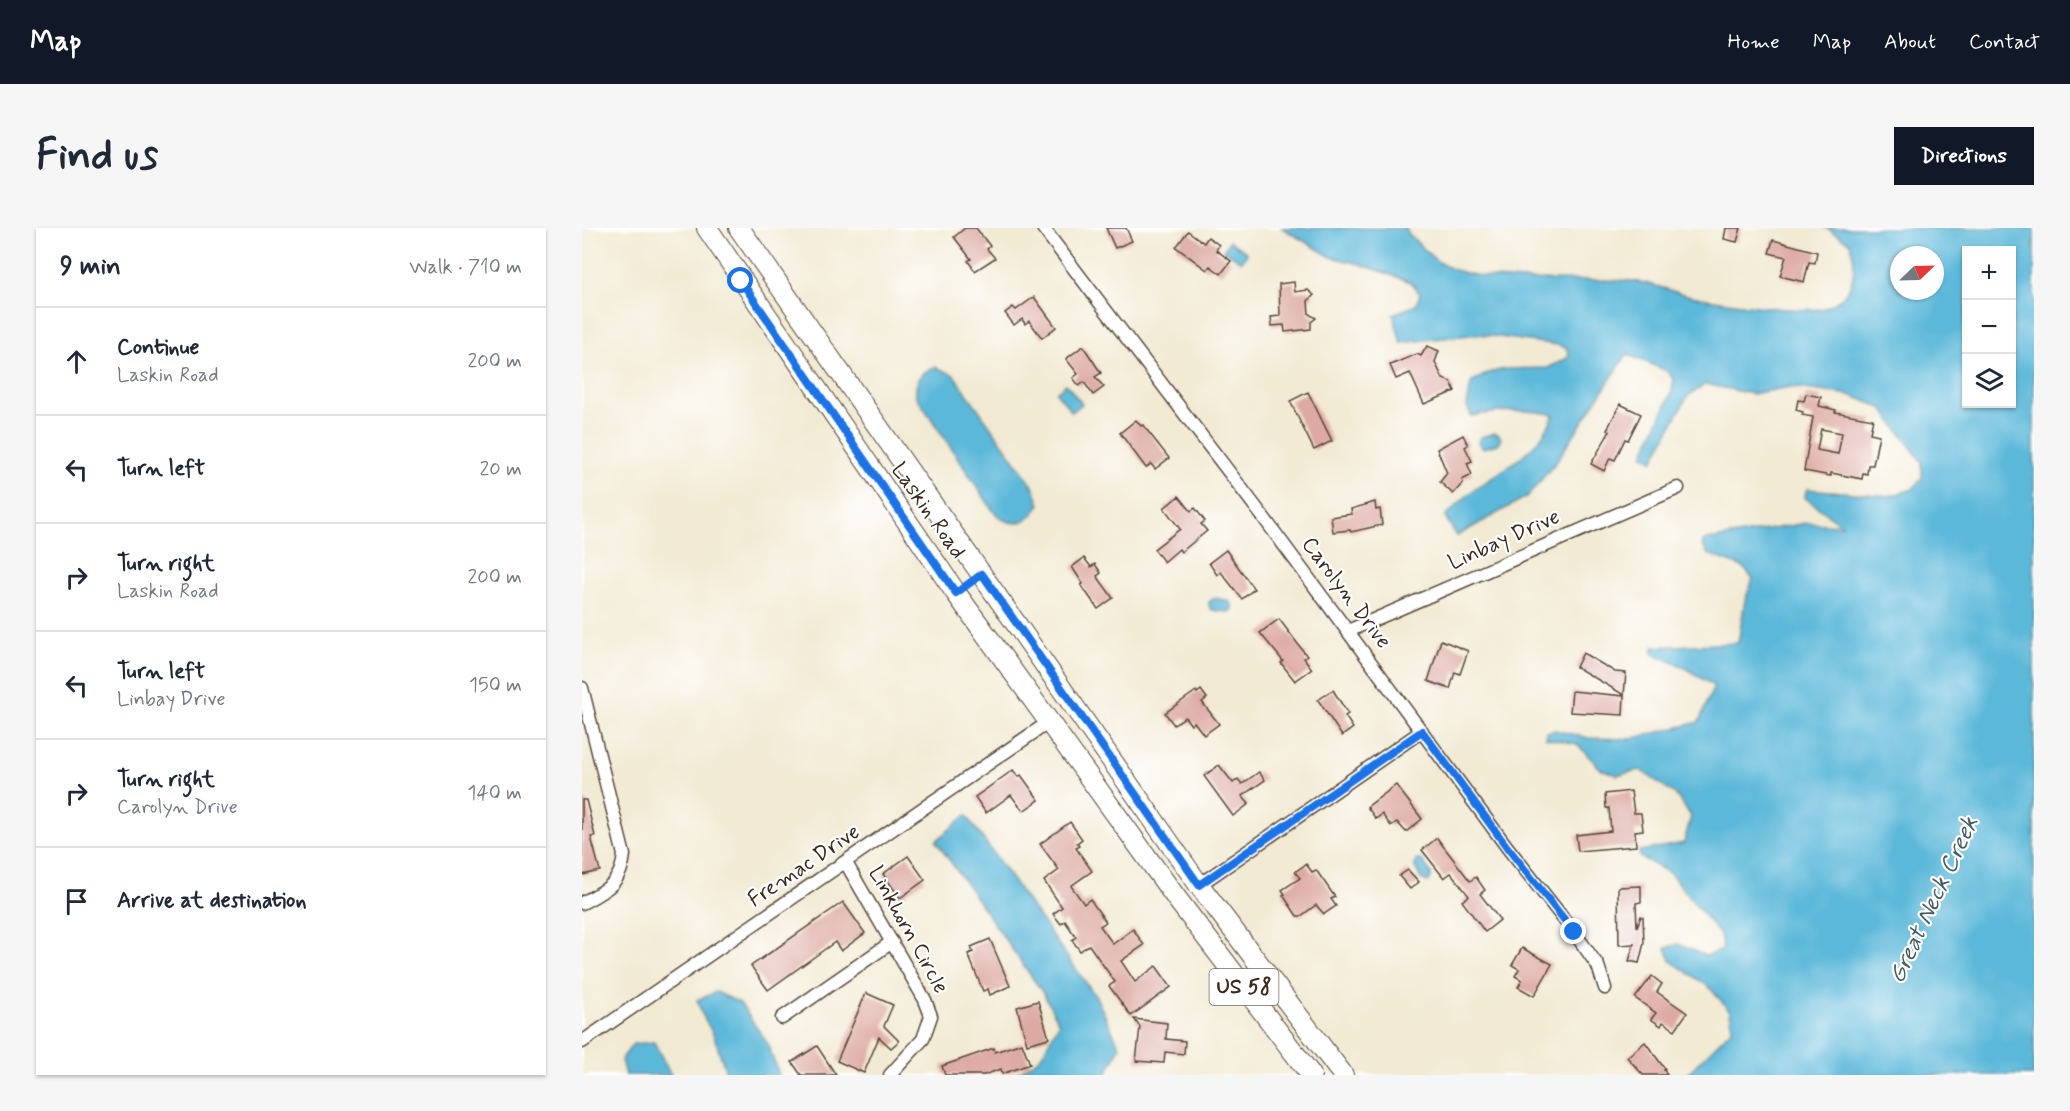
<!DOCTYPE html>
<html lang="en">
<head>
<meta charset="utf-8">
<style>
	body { margin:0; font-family:Mynerve,sans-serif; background:#f6f6f7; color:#1f2937 }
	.controls { position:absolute; right:18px; top:18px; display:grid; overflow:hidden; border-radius:0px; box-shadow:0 2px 4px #0004 }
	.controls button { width:54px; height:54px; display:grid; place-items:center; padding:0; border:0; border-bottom:2px solid #e0e1e3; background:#fff; color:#1f2937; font:30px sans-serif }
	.compass { position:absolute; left:1308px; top:18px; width:54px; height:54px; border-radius:50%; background:#fff; box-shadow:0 2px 4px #0004; rotate:67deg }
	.stop { position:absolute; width:18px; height:18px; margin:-14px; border:4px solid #1a73e8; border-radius:50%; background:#fff }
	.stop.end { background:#1a73e8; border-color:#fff; box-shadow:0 2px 6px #0008 }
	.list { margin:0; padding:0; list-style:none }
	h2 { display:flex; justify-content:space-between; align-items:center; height:78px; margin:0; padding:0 24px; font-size:26px }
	h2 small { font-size:20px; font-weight:400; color:#747a83 }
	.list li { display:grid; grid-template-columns:39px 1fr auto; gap:18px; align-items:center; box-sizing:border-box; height:108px; padding:0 24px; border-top:2px solid #e0e1e3 }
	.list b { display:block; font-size:22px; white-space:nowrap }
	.list p { margin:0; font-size:20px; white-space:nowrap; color:#747a83 }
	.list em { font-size:20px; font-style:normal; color:#747a83 }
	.icon { flex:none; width:33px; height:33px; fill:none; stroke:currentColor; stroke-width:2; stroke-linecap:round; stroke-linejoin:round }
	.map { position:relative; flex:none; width:1452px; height:847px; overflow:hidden; border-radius:0px }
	header { display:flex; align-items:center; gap:36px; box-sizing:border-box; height:84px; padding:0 30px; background:#111827; color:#fff }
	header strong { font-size:28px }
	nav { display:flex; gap:33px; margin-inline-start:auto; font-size:21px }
	.intro { display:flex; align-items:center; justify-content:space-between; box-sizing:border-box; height:144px; padding:0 36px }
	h1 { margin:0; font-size:42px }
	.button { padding:15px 27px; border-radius:0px; background:#111827; color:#fff; font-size:21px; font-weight:700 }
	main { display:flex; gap:36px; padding:0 36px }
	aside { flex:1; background:#fff; border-radius:0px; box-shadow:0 2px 4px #0004 }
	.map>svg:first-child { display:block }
	.water { fill:#5bb8d9; stroke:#4b717c; stroke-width:1.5; fill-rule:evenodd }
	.building { fill:#ddaaa3; fill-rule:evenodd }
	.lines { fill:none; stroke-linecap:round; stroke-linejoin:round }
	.minor-casing { stroke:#564739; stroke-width:15 }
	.primary-casing { stroke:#564739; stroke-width:22 }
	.minor { stroke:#fff; stroke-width:12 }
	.primary { stroke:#fff; stroke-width:20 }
	.route { stroke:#1a73e8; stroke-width:8 }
	.labels { text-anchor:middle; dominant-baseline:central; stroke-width:4.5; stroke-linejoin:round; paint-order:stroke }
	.shield { fill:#fff; stroke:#766a62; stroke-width:1.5 }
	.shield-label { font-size:21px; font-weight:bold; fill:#3b2a1e }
	.street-label { font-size:22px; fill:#3b2a1e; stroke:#fff }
	.water-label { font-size:24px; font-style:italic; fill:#465c5f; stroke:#fff }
</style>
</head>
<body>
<header>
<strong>Map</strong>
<nav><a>Home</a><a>Map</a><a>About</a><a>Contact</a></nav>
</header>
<div class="intro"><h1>Find us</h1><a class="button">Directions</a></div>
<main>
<aside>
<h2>9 min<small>Walk · 710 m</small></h2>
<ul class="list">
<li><svg class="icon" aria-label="ahead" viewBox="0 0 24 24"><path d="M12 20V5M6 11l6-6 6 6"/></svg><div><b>Continue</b><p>Laskin Road</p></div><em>200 m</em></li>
<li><svg class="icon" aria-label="left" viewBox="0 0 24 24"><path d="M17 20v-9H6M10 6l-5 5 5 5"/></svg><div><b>Turn left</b></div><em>20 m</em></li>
<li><svg class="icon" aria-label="right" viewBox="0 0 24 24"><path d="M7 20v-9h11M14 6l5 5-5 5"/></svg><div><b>Turn right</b><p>Laskin Road</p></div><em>200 m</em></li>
<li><svg class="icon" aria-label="left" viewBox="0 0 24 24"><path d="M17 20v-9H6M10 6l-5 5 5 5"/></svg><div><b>Turn left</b><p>Linbay Drive</p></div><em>150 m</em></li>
<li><svg class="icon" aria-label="right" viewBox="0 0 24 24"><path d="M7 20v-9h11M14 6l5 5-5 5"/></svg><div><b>Turn right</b><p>Carolyn Drive</p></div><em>140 m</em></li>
<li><svg class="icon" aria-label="arrive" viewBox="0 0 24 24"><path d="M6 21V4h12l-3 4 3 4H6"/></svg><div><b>Arrive at destination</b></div></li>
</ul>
</aside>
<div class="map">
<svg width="1452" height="847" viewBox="0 0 1452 847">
	<rect width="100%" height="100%" fill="#fff"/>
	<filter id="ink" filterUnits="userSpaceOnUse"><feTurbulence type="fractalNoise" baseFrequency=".0167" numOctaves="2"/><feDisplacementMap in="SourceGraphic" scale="12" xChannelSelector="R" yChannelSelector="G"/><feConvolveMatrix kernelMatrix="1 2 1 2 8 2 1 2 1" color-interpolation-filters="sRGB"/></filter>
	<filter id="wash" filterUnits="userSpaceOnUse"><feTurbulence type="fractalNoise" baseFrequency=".008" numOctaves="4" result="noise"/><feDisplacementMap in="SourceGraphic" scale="24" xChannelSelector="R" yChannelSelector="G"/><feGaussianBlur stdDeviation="1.35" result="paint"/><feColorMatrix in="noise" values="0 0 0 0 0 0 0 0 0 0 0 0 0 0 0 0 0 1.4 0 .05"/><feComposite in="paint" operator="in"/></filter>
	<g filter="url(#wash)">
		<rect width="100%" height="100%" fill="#f2ead3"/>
		<g class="water">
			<path d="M700 0H824L826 5C845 25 856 39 884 45 940 58 996 49 1052 53 1070 55 1088 63 1105 67 1128 72 1228 88 1245 79 1273 66 1276 43 1268 15L1244 0H1452V847H1104L1150 801 1148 783 1127 759 1089 733 1084 720 1096 716 1124 728 1141 721 1138 707 1088 645 1058 629 1057 623 1102 615 1109 588 1093 566 1058 542 1035 547 1019 541 995 516 964 510 965 504 973 502 1007 510 1048 511 1117 494 1132 458 1100 438 1071 426V419L1156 415 1163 372 1171 351 1161 339 1126 326 1120 317 1121 313 1224 295 1260 297 1222 269 1225 261 1307 268 1331 261 1340 250V234L1300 180 1268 167 1222 161 1208 159 1170 166 1123 156 1105 169 1071 233 1061 227 1090 163 1092 152 1085 143 1045 126 974 234 946 268 875 308 863 289C872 280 881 270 891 263 924 238 954 227 972 187 946 180 916 183 889 188L885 178 889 155 906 145 923 141 966 140 987 129 986 121 976 117 896 106 819 115 811 86 834 77 838 66 829 54 778 36 749 29ZM1384 22H1430V176H1384ZM1317 27H1353V63H1317Z"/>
			<path d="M647 13 664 24 665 26 660 33H658L642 22Z"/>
			<path d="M354 139 372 147 451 258 458 276C447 296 429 302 412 284L334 168C333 152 338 144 354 139Z"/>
			<path d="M484 156 500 176 490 184 474 164Z"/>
			<path d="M913 205 918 208 919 212 916 216 901 220 898 218 896 213 899 209Z"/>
			<path d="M633 370 647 373 650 377V382L646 384 630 382 627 378V374Z"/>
			<path d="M384 587 514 769 538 819 524 847H433L458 830 477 795 461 765 354 613Z"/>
			<path d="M834 632H840L849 645V650L846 654 839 651 833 639Z"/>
			<path d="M134 764 158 775 186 816 197 847H145L132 808 120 786 115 772Z"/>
			<path d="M72 814 89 847H43L39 832 51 816Z"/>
		</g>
		<g id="blocks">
			<g class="building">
				<path d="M383 0H394L408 18 405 21 413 30 393 43 386 33 389 31 372 9Z"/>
				<path d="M524 0H544L550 13 533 20Z"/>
				<path d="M1144 0H1159L1155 14 1142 11Z"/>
				<path d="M606 3 622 15 626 9 637 17 634 22 649 33 639 46 628 38 625 42 594 19Z"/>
				<path d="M1191 12 1235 24 1233 35 1227 34 1222 54 1198 48 1204 29 1187 25Z"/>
				<path d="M712 54 713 64 726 62 732 67 726 73 727 86 734 90 729 94V101L703 104 702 97 690 98 689 89 698 88 697 56Z"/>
				<path d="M452 69 474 99 460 110 447 93 443 96 440 91 432 97 423 85 431 79 434 82Z"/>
				<path d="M501 118 519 145 513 149 522 159 511 167 502 154 497 158 491 150 496 146 484 131Z"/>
				<path d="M845 118 857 123 853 134 861 151 869 154 873 163 842 176 828 145 814 151 808 137 835 126 839 128Z"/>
				<path d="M726 164 750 213 732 222 708 173Z"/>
				<path d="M1224 166 1239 169 1237 178 1254 182 1253 184 1291 191 1288 205 1297 207 1291 237H1286L1285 246 1281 245 1280 251 1249 245V248L1222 243 1231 189 1220 187 1221 184 1214 182 1216 172 1222 173ZM1239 201 1260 205 1256 226 1235 222Z"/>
				<path d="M1038 176 1059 186 1046 212 1043 211 1033 232 1028 230 1022 243 1009 236 1028 203 1025 202Z"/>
				<path d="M554 192 559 198 561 197 587 230 573 241 569 236 564 240 538 205Z"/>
				<path d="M881 207 886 217 883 219 890 233 885 235 890 247 880 252 881 255 871 266 858 254 865 245 855 221Z"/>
				<path d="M597 268 609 283 613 280 623 293 619 296 625 303 599 324 597 321 582 334 572 321 598 301 582 280Z"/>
				<path d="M793 274 794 282 798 281 800 297 769 304 768 302 751 304 749 289 770 286 769 281Z"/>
				<path d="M644 322 672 361 660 371 639 344 635 347 627 335Z"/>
				<path d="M502 330 509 339 513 336 519 345 515 348 531 370 516 381 499 357 501 356 490 339Z"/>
				<path d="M697 391 725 428 722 430 730 441 713 453 699 435 701 433 678 405Z"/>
				<path d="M859 412 886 423 878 446 873 444 868 461 846 453Z"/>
				<path d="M1001 425 1033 444 1044 445 1042 467 994 439Z"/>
				<path d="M619 462 625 470 620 474 637 496 622 507 612 494 609 497 603 489 592 497 583 485 614 463 615 465Z"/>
				<path d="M751 462 766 486 763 488 771 500 760 508 736 472Z"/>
				<path d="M990 463 1042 468 1041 487 988 484Z"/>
				<path d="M637 537 651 555 656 551 660 556 677 544 683 552 660 568 667 576 651 588 622 548Z"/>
				<path d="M431 542 436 549 439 547 457 572 441 583 429 567 404 585 393 569Z"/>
				<path d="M814 557 840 591 824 604 815 594 809 598 800 586 794 591 785 579Z"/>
				<path d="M1049 563 1052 585H1059L1061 602 1053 603 1054 618 996 623 994 607 1029 603 1027 580H1024L1023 566Z"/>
				<path d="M0 572H4L13 608 9 609 18 643 0 647Z"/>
				<path d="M488 594 500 611 495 615 497 618 494 620 510 643 489 658 502 676 508 671 524 694 518 698 531 716 551 701 562 717 539 733 553 754 574 738 589 759 549 788 527 758 533 754 507 717 498 723 490 712 494 709 483 693 479 696 471 686 480 679 462 653 477 642 458 616Z"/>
				<path d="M855 610 888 653 894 649 903 662 898 666 918 692 903 704 880 673 887 668 869 645 862 650 840 622Z"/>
				<path d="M326 628 343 652 318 670 301 646Z"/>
				<path d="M724 636 730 644 734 642 753 669 749 671 754 678 742 686 734 677 719 688H715L701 667 703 666 700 662 718 650 713 644Z"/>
				<path d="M826 642 837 654 828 661 817 648Z"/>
				<path d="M1059 658V674L1054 675 1055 699 1059 688 1061 689 1062 715 1057 735 1047 733 1052 716 1037 717 1036 659Z"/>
				<path d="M261 674 283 705 259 723 253 714 186 762 169 738Z"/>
				<path d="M408 711 428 758 408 767 406 761 401 763 386 726 391 724 389 719Z"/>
				<path d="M940 720 970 736 952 768 936 759 940 752 933 748 937 741 930 737Z"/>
				<path d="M1070 748 1080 756 1075 764 1105 785 1093 802 1081 794 1079 798 1069 791 1074 785 1053 770Z"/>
				<path d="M284 765 311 777 302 798 317 813 309 820 297 809 282 845 255 833Z"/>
				<path d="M456 773 467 810 445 816 435 779Z"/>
				<path d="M552 791 585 795 584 811 603 813 602 826 583 824 582 835 554 833 558 799Z"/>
				<path d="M1063 814 1083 841 1082 842 1085 847H1061L1045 829Z"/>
				<path d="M440 815 448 836 420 846 419 841 402 847H363L360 838 412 820 413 824Z"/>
				<path d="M235 818 254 847H219L210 834Z"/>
			</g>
		</g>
	</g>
	<g filter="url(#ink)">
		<use href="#blocks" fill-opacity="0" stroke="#564739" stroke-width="1.5"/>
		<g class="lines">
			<g class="minor-casing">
				<g id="minor">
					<path d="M461 0 682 290 925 619 992 704 1016 738 1023 760"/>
					<path d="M766 403 1096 260"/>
					<path d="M0 460 42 627C39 656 24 662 0 675"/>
					<path d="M264 635 343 772 349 788 341 811 308 847"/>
					<path d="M617 657 840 503"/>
					<path d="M200 790 310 714"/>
					<path d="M0 814 467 494"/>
				</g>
			</g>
			<g class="primary-casing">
				<g id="primary">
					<path d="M125 0 374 365 595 671 729 847"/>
					<path d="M157 0 617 657 761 847"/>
				</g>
			</g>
			<use href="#minor" class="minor"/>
			<use href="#primary" class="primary"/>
		</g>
	</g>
	<g class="lines" filter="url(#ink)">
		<path class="route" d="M159 53 374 365 400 346 617 657 840 503 925 619 992 704"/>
	</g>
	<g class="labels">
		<rect class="shield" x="627.5" y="741" width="69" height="36" rx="4.5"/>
		<g class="shield-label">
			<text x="662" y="759">US 58</text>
		</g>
		<g class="street-label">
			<text transform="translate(346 283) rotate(55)">Laskin Road</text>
			<text transform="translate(922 312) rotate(-24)">Linbay Drive</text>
			<text transform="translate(764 365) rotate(53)">Carolyn Drive</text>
			<text transform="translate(222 638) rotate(-34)">Fremac Drive</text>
			<text transform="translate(326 702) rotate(61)">Linkhorn Circle</text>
		</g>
		<g class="water-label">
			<text transform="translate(1352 672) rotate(-65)">Great Neck Creek</text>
		</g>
	</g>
</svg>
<div class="controls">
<button>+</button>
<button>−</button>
<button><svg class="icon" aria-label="layers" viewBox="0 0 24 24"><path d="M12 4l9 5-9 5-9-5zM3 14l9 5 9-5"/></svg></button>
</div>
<svg class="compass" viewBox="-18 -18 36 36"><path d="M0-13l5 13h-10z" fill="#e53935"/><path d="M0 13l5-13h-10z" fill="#747a83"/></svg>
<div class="stop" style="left:159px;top:53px"></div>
<div class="stop end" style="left:992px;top:704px"></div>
</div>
</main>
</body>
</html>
